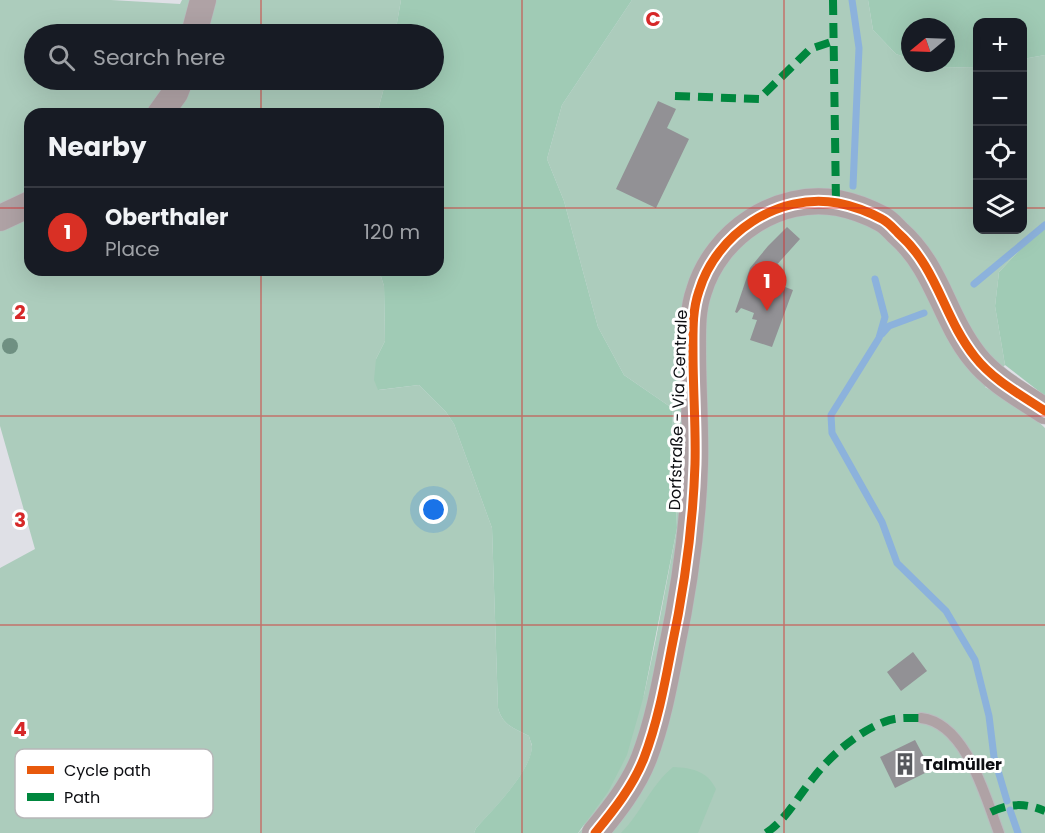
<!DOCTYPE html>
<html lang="en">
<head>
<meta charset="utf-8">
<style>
	body { margin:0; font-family:Poppins,sans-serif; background:#20242c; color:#f1f3f6 }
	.controls { position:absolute; right:18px; top:18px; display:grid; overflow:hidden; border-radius:12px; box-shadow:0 6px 24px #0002 }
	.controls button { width:54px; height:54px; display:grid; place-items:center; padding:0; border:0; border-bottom:2px solid #363941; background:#171b24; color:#f1f3f6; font:30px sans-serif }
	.compass { position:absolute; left:901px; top:18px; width:54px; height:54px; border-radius:50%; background:#171b24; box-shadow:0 6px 24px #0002; rotate:251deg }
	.you { position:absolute; left:434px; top:510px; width:21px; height:21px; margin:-15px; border:4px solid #fff; border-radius:50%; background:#1a73e8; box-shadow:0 0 0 9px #1a73e833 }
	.badge { display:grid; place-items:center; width:39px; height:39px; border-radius:50%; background:#d93025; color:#fff; font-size:20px; font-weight:700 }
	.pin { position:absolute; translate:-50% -50px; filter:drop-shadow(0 2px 3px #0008) }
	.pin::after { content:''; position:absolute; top:32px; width:21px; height:18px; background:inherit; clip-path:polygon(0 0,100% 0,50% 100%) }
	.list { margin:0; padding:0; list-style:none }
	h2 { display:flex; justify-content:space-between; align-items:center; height:78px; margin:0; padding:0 24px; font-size:26px }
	h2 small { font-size:20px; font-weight:400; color:#9ea1a6 }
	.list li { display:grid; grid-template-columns:39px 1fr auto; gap:18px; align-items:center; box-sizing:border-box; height:90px; padding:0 24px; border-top:2px solid #363941 }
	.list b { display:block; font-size:22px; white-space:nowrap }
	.list p { margin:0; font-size:20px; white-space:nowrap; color:#9ea1a6 }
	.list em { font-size:20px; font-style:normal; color:#9ea1a6 }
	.icon { flex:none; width:33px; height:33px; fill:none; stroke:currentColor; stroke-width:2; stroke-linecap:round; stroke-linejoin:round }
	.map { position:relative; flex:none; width:1045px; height:833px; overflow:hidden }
	.search { position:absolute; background:#171b24; box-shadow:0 6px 24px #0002; left:24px; top:24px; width:420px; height:66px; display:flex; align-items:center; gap:15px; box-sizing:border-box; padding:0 21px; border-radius:33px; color:#9ea1a6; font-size:22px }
	.panel { position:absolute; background:#171b24; box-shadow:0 6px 24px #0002; left:24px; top:108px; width:420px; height:168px; border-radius:18px }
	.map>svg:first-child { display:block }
	.green { fill:#acccbc }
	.forest { fill:#a0cbb5 }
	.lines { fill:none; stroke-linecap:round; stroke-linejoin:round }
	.stream { stroke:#8cb2dc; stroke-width:7 }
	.building { fill:#929195 }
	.service-casing { stroke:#babbbf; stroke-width:12 }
	.tertiary-casing { stroke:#babbbf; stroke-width:27 }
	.service { stroke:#afa2a5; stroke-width:10 }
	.tertiary { stroke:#afa2a5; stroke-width:26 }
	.quiet { stroke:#00873e; stroke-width:8; stroke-dasharray:15 8; stroke-linecap:butt }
	.cycleway-casing { stroke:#fff; stroke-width:13 }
	.cycleway { stroke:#e8590c; stroke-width:9 }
	.tree { fill:#6f9082 }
	.grid { fill:none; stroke:#d62828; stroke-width:1.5; stroke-opacity:0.55 }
	.labels { text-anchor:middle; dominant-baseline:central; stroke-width:6; stroke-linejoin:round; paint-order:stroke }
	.street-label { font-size:16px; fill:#0d0e12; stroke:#fff }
	.poi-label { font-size:16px; font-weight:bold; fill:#0d0e12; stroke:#fff; text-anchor:start }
	.key { fill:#fff; stroke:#b6b7b8; stroke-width:1.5 }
	.key-label { font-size:16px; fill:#0d0e12 }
	.grid-label { font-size:20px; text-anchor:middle; font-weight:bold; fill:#d62828; stroke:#fff; stroke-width:6; stroke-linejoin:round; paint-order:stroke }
</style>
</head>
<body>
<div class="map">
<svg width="1045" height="833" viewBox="0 0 1045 833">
	<rect width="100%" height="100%" fill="#dfe0e6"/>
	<g class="green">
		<path d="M0 0H111L180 4 182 0H401L395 34H34V80H386L377 114H30V270H379L384 286 385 341 376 359 379 390 419 385 446 412 454 424 492 528 498 708C503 726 514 728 529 736 529 737 532 745 532 746 533 769 492 811 476 828L474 833H0V568L35 549 0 426Z"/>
		<path d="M632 0H868L873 30 896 54 910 59V63H920L932 68 977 67 978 230H1022L1023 59 1045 55V223L999 272 995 306 1005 365 985 387 1025 409 1045 428V833H578L582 829 644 695 656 638 677 528 672 408 624 375 598 327 564 201 547 159 562 105Z"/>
	</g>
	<g class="forest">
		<path d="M401 0H632L562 105 547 159 564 201 598 327 624 375 672 408 677 528 644 695 627 755 608 792 578 833H474L476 828C492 811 533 769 532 745 532 745 529 737 529 736 514 728 503 726 498 708L492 528 454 424 446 412 419 385 378 390 374 380 376 359 385 341 384 286 379 270H438V114H377L386 80H434V34H395Z"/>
		<path d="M868 0H1045V55L1023 59 1022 22H978L977 67 932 68 920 63H946V27H910V59L896 54 873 30Z"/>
		<path d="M1045 223V396L1005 365 995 306 999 272Z"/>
		<path d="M673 767C693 768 707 771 716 789L698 833H621C642 812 650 786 673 767Z"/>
	</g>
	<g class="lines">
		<g class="stream">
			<path d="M852 0 859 48 853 186"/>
			<path d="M875 279 885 317 879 338 831 415 832 433 882 522 897 563 946 611 975 660 989 716 994 757 1007 801"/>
			<path d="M974 284 1045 225"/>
			<path d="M882 334 889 326 924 313"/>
			<path d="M1010 810 1018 833"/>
		</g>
	</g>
	<g class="building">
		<path d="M658 101 676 109 667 128 689 139 656 208 616 189Z"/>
		<path d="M787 227 800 239 764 279 793 290 772 347 750 340 757 320 752 319 754 313 741 308 737 313 735 312 750 268 768 246Z"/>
		<path d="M913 652 927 671 901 691 887 672Z"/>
		<path d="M915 740 931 770 895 788 880 757Z"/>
	</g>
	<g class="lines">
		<g class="service-casing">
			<path id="service" d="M921 718C966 723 985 796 999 833"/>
		</g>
		<g class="tertiary-casing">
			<g id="tertiary">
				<path d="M194 34 203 0"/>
				<path d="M160 114 175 93 180 80"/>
				<path d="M0 218 30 204"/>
				<path d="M595 833C614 810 633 786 644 758 657 724 664 688 671 651 684 590 693 527 695 464 696 427 693 390 693 353 693 332 692 311 699 291 716 234 778 192 838 203 853 206 869 212 882 219 888 222 893 228 898 233 938 268 943 317 975 357 993 380 1021 395 1045 411"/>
			</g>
		</g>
		<use href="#service" class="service"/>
		<use href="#tertiary" class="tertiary"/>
		<g class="quiet">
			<path d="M833 0 836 203"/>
			<path d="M675 96 759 99 810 49 834 41"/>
			<path d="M991 812C1010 803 1026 803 1045 811"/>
			<path d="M766 833C787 819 798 796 814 777 831 755 858 732 884 722 895 717 908 718 921 718"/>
		</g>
		<g class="cycleway-casing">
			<path id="cycleway" d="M595 833C614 810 633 786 644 758 657 724 664 688 671 651 684 590 693 527 695 464 696 427 693 390 693 353 693 332 692 311 699 291 716 234 778 192 838 203 853 206 869 212 882 219 888 222 893 228 898 233 938 268 943 317 975 357 993 380 1021 395 1045 411"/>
		</g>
		<use href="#cycleway" class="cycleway"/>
	</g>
	<circle class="tree" cx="10" cy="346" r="8"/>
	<path class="grid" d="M261 0V34M522 0V833M784 0V833M261 80V114M0 208H30M438 208H978M1022 208H1045M261 270V833M0 416H1045M0 625H1045"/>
	<defs>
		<g id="building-bare" transform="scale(1.8)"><path d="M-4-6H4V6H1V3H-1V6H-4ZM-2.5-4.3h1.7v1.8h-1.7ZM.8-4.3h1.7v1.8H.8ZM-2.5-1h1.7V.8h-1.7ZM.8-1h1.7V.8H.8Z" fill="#56585c" stroke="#fff" stroke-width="2.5" paint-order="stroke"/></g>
	</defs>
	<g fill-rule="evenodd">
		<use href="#building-bare" x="905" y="764"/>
	</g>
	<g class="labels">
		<g class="street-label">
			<text transform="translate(678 410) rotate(-88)">Dorfstraße - Via Centrale</text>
		</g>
		<g class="poi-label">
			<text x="923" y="764">Talmüller</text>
		</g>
	</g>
	<rect x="15" y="749" width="198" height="69" rx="9" class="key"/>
	<rect x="27" y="766" width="27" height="8" fill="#e8590c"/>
	<rect x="27" y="793" width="27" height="8" fill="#00873e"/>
	<g class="key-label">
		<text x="64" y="776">Cycle path</text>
		<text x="64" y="803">Path</text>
	</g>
	<g class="grid-label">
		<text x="653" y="26">C</text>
		<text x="20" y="319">2</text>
		<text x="20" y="527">3</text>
		<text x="20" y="736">4</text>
	</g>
</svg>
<div class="controls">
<button>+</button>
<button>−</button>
<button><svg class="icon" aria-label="locate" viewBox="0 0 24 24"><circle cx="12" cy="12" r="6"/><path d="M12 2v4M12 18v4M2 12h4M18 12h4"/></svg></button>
<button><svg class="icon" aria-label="layers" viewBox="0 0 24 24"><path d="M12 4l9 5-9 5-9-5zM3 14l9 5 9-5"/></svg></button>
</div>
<svg class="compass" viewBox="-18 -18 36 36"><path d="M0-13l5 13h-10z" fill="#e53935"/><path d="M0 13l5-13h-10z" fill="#9ea1a6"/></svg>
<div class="you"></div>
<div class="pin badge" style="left:767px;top:311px">1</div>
<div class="search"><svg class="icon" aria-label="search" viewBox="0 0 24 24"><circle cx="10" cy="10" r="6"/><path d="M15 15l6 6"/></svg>Search here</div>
<section class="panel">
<h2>Nearby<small></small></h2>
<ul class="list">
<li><span class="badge">1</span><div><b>Oberthaler</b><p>Place</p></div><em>120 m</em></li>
</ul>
</section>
</div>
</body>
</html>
